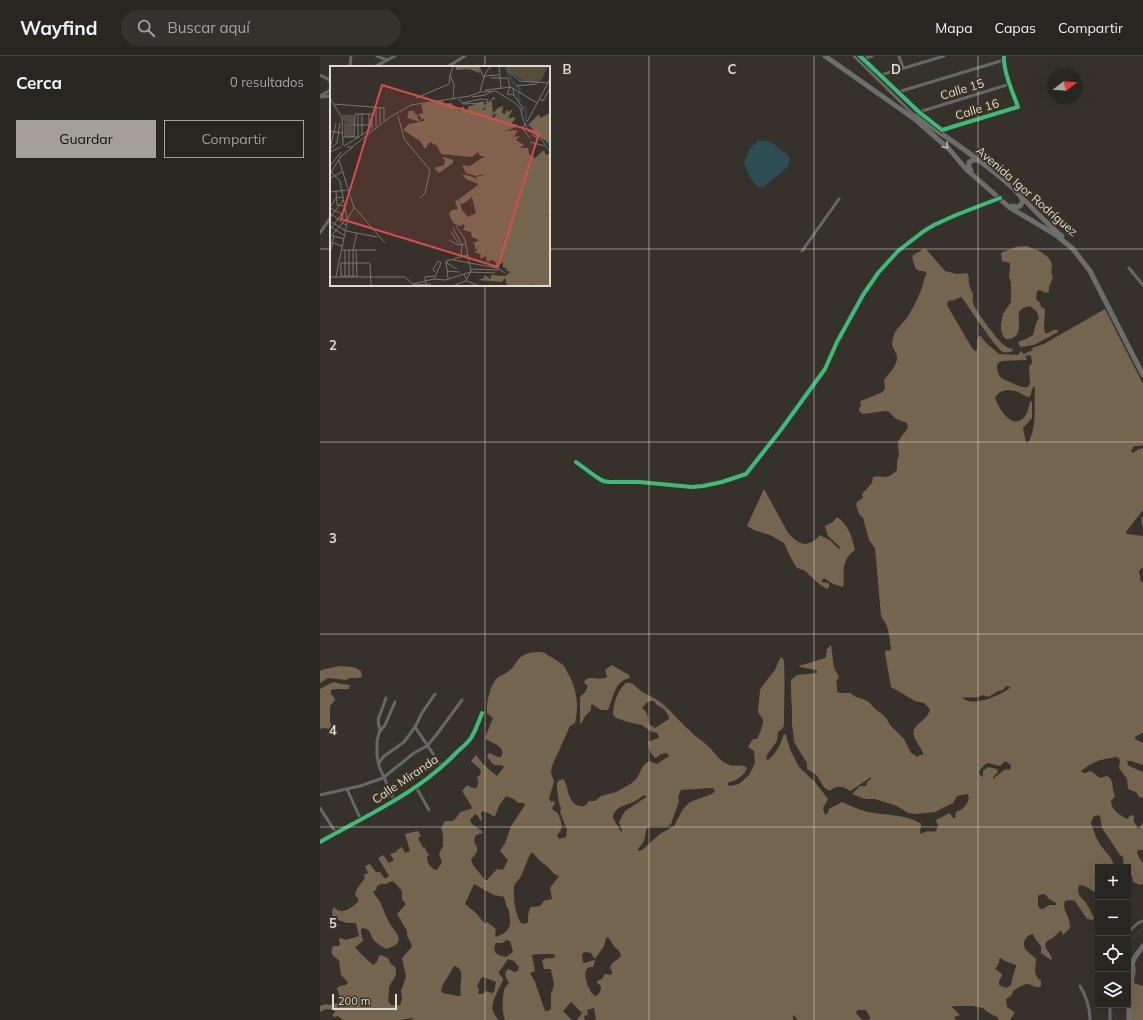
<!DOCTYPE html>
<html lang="es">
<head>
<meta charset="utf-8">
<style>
	body { margin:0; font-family:Mulish,sans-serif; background:#34322d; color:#f1f3f6 }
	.controls { position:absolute; right:12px; bottom:12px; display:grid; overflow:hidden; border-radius:0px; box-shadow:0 4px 16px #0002 }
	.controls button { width:36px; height:36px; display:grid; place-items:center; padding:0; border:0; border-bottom:1px solid #44433e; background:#282620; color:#f1f3f6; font:20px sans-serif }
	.compass { position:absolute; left:727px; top:12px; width:36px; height:36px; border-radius:50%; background:#282620; box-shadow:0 4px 16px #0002; rotate:73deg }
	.scale { position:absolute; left:12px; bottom:10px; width:65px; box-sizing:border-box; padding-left:4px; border:2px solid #dfdad2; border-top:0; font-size:11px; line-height:14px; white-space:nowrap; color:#dfdad2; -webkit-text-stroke:3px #3b3326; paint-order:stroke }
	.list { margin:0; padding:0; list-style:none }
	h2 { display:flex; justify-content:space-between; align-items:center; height:52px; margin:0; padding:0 16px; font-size:17px }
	h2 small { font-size:13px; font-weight:400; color:#a5a5a5 }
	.actions { display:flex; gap:8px; padding:12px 16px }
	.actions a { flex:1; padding:9px 0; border:1px solid #a49f98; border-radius:0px; text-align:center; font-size:14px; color:#a49f98 }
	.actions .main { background:#a49f98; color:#111 }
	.icon { flex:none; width:22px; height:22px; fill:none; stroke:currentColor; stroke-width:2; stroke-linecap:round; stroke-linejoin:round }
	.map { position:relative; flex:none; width:823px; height:964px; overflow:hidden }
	header { display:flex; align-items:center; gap:24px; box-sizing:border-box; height:56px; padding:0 20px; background:#282620; border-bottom:1px solid #44433e }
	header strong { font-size:19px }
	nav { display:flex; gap:22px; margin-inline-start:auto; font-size:14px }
	.search { width:280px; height:36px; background:#34322d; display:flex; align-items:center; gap:10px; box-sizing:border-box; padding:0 14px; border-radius:22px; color:#a5a5a5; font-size:15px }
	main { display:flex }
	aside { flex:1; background:#282620 }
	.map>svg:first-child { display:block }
	.forest { fill:#74654e; fill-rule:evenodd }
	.water { fill:#2c4e52 }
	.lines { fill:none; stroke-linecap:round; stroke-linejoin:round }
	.stream { stroke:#2c4e52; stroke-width:1 }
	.minor { stroke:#666867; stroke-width:3 }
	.highway { stroke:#6c6e6c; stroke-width:5 }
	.cycleway-casing { stroke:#3b3326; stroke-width:6 }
	.cycleway { stroke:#3abd76; stroke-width:4 }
	.oneway { stroke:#bcbab3 }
	.grid { fill:none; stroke:#dfdad2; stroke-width:1; stroke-opacity:0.55 }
	.labels { text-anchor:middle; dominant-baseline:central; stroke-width:4; stroke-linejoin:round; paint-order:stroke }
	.street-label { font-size:12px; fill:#dfdad2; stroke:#3b3326 }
	.inset-river { fill:none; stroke:#2c4e52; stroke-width:2 }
	.inset-road { fill:none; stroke:#7a756e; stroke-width:1 }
	.view { fill:#d84c4a; fill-opacity:0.15; stroke:#d84c4a; stroke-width:2 }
	.inset-edge { fill:none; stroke:#dfdad2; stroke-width:2 }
	.grid-label { font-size:13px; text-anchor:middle; font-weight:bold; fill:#dfdad2; stroke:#3b3326; stroke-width:4; stroke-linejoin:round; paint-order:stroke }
</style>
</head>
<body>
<header>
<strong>Wayfind</strong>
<div class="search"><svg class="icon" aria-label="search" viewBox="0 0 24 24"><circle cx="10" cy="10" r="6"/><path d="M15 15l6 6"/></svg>Buscar aquí</div>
<nav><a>Mapa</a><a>Capas</a><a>Compartir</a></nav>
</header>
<main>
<aside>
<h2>Cerca<small>0 resultados</small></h2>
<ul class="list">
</ul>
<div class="actions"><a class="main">Guardar</a><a>Compartir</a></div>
</aside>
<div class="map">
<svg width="823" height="964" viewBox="0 0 823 964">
	<rect width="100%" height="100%" fill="#36322b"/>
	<g class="forest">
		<path d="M706 190C715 193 730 198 732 209 732 214 730 215 733 221L729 231V235L726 237C722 236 720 232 717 235L716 243 720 247 721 251 725 253 724 271 725 277C730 278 732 273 737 274L738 276 714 289 700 291 698 286 706 283 713 279 716 267 719 262 717 256 710 250 703 252 699 256C698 267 703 284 686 283L683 280 681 274V268L683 258 691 246V227L689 221 690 211V207L682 205 681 197 683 196 696 191Z"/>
		<path d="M605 192 625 215 637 218 647 217C650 221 648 223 649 228 650 232 653 236 653 240 653 243 652 243 653 246 654 253 677 284 684 289 686 291 689 292 692 293L693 295C690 296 687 297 683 296 676 293 649 251 642 242L641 241 634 244 628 245 627 248 628 251 652 292 655 295 657 294V283L659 280H661L666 287 679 298 698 299 701 295 704 298 713 294 712 292 724 288 785 253 823 328V389L820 390H814L811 395 813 397 817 394 823 392V454L806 476 807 478 823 480V511L819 515 820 520V524L823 527V677L820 678 815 681V683L823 687V709L811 705H807L808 709 809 710 823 716V742L819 741 816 736 810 734 808 733 807 723 799 712 800 704 797 701C782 703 774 705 762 714L761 716 765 717 771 715 780 722 787 720 790 722 792 726 793 734 795 740 791 745C791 754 800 759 807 763L810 760 812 759 814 760V766L818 773 820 772 823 766V794H818L817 797 821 805 823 806V828L820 829 813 826 812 820 808 818V811H804L803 801 800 799 782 772 780 760 778 759 773 761 771 767 776 781 781 790 791 802 795 811H778V838C772 835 766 829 759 829 756 839 761 841 766 847 769 851 772 858 774 862L773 864 767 863 755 845 751 844 745 845C742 854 748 857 749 865 750 866 750 871 750 872L743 879 741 874C739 876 736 879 734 881 730 884 723 885 726 892 728 896 731 899 732 903L731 904 721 897V890L716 884 713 878C706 879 702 886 705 893L716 903C716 914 712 917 721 925V929L720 931C713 932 712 928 707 928 703 928 698 932 694 934L691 940 686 943 687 951 694 956V958L690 964H679L677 961 667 956 663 952 652 950H633L632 951 640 959 634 961 636 964H547L550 963V961L546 954H537L536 957 541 963 544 964H477L474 959 473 960V964H276L274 952 267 954 268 959 264 960 265 964H257L262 957 251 946 243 955 252 964H185C182 956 182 943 184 935 184 932 187 929 189 927 187 922 184 921 186 915L189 913 194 916 198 915 199 911 194 905 188 903 179 916V918L183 922V924C180 932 170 947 173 955 174 959 177 961 178 964H94L91 962 81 964H23L18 960 15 961 13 960V958L15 956 14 954 6 953 0 956V950L6 948 10 949 19 947 20 942 17 932 20 930 26 929 28 926 21 919 19 904C12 900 10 898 13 890H19L20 888 19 883 20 882 26 884 39 880 36 867H27L12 862 13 851C16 853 20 856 23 855 27 855 34 849 38 846V842L35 839C36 833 41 827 45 822L43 819 48 817 45 810 50 808 56 816H60L65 823 69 820 58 802 63 799 69 807 74 804 70 798 76 796 77 794 82 791 85 797 90 795 85 778 98 775 101 780 98 782 103 792 104 791 109 799 107 801C107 807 111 813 117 814L122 806 119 798 123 790V778L121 772 124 767 125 765H133L137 761 140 756 151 753 152 751 142 735 147 729C151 732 158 735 158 727 159 725 157 723 157 721L160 719 161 715 159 712 151 705 156 699 163 708 177 720 184 711 181 709C171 710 173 707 167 701L169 697C173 698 178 702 181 701 187 690 172 688 165 682L173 662 167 657C166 648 170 629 177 622 181 619 186 618 190 614 195 610 197 602 204 599 209 596 220 595 225 597 228 599 230 601 233 602 236 605 240 606 243 609 246 612 247 616 249 619 257 635 259 650 255 667L250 670 232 710 231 716 234 726 229 742 231 746 234 745 235 747 232 752 233 754 238 757C241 767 245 771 237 779L239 783 246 781 247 774 240 756 241 752 239 747 237 733V727L239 724 243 723 244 724C249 733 248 749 261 750 265 751 267 748 269 745H275L281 740 296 736 312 727 317 722 323 710 329 705 337 708 349 700 347 697 341 698 336 702C330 699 329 692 328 686L338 682 339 681 337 677 330 675 322 669 308 666 296 662 293 659C293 648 297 635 306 627 314 626 315 631 321 635 327 639 334 641 340 646 350 653 357 663 366 671 373 679 382 684 389 691 395 697 400 705 407 708 414 712 422 707 427 712 425 719 416 725 409 726L408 728 409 730 419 728 429 719 435 707 434 695 428 691 433 683H437L441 674 443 666V664L438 656 440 634 443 629 455 614 460 602 462 601 464 605C465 626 464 647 464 668L463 672 458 676 457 685 447 699 446 703 448 704C457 697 460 689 464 678L466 679 470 693 479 711 495 726 508 743 503 752 505 759 508 757 509 753 522 746C531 750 539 754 549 756 563 759 590 759 601 768L600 776 601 778C609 773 610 777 616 775L618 770 616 764C620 762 627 758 630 757L633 762H635L636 756C643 754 651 746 648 738L637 740 633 747 615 756 595 758 588 757 577 750 555 743H545L532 738 540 730H546L547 726 551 723V721L532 734 530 735C523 730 516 729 510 735 500 731 502 724 495 718 493 716 490 715 487 713V707L480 696 474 686 473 675 472 669V652L471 639V624L477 619 497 617V615L496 614 480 611 479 610 505 602 506 601 507 593 511 589 514 612 519 621 516 626 517 630V636L521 637H530L536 641 543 643 549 646 556 654 561 657 567 663 570 669 584 683 591 697 598 701 599 699H603V697C601 692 596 686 594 680 591 671 601 667 605 662 608 659 609 657 610 653L604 647 595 645 571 631 565 597 566 594 570 595 571 592 570 588V584L567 570 561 560 555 492 549 484 543 462 539 458 536 448 538 445 543 442 542 438 552 427 553 421C564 419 567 425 577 414V406L579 399 578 390V386L581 381 588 372 587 367 576 363 569 356 566 355 543 358 539 355V353L541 349 540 346 541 345 563 336 565 332 564 324C569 317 576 311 577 303 578 297 573 294 572 288 572 286 573 281 574 279 576 272 585 266 588 260 594 251 598 241 602 232 604 226 603 223 607 218L604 215H600L596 213C589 194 592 202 605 192ZM710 299 711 300 712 307 709 311 710 327 708 331C700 332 699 330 692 327 682 323 678 322 677 311L678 307 682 305 706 304 707 303 705 300ZM713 331H715V333C714 352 717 368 709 385L706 387 703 372 712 362V346L711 345 710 346C709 350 708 356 706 359 693 377 679 353 675 342 679 333 690 333 698 336 703 338 705 341 710 341ZM686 630 691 631C682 639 652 652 643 642L644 641C649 642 658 642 663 639L668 641 678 635 683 634ZM330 645H334L337 649 344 653 349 661V663L335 672 329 668C328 661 328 656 322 652L326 647ZM685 705 691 709 690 714 685 713 673 723V721L678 716 677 713 668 711 663 715V721L659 718C659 713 664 709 668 707L680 710ZM389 732H393L395 735 392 738 370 746 363 753 354 770 340 778 322 794 318 795V793L324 785 326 775 328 771C336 768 344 773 351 768L359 745 358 741 361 734ZM326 739V740L325 742 305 755 299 766 302 774 301 776 293 762C294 750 306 750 315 745 319 743 321 740 326 739ZM186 740 194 743 198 747H204L205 749 191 770 185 787 180 795 188 804 183 814 177 813 167 824H165L153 809 151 804C152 801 157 798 157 795 159 790 151 788 156 779L163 777 162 775 152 768 150 764 155 758 158 760 160 764 162 765 161 757 163 755 170 758 173 760H175L180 748ZM212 796 219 804 229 812 234 818 239 820 230 832 232 843C222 846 227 841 220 850L211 851C208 855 208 861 208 866L207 867 202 868C195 861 193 840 194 831 195 826 199 824 201 820 205 812 207 803 212 796ZM72 825 75 827 82 835V843L86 848 77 858 87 875V879L92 890 91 892 82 902 86 921 81 935 82 943 80 949C68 951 67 946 69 936 69 933 68 932 70 929 72 925 75 923 76 918 76 915 76 914 75 911L71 908 68 902 61 899 59 900 57 906 53 909 40 897 35 891 43 885 41 877V873L43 872C52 874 49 877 53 883 55 886 62 891 66 893 89 886 75 877 69 866 65 860 64 853 60 846 58 842 55 840 53 836L56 834 57 830 61 828H66ZM154 828 174 839 184 841 186 849 189 855C189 859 190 861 190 864 191 873 184 879 176 881L175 879 176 874 175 872 167 866 165 868 156 857 145 848ZM725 838 729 843 736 847V849H729L723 853H721L718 850V840L719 839ZM288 881 294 890 300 896 301 900C298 905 292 904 290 912L292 915V917L291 919 285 918 282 923 277 925V927L280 929 281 931C281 935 279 939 275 940 269 936 262 918 267 913 268 911 271 911 273 911L275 905 274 904 265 907H263L262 898 265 896 271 897 274 902 275 903 284 890 286 882ZM186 884 190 885 193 896 186 901C178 900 171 896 176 887H183ZM221 898H231L235 899V901C231 904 226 900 222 905L224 913H230L231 914 234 928 233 933 231 937V953L228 955H225L215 926 210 917 215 915 212 899ZM681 902 685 905 696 909V911L692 923 691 929 686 932 679 929V925L682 920V918L675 913 679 907V903ZM135 910C147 915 138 928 141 938L140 940H138L123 937 121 935C122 926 130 920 133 911ZM163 921 176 926 174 936 172 937 166 935 162 938H158L159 933 157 930 161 922Z"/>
		<path d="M444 433 467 475C471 481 481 491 489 487 494 486 497 482 500 479L511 485 519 493 520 492 519 490 508 480 505 470 513 466 517 461C529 469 532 481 535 494 531 497 526 502 525 507 522 515 525 523 523 531L513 528 504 522 502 524V526L508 527 509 528V531L507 533 499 528 484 514 480 513 476 511 470 500 464 487 450 479 434 474 427 470Z"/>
		<path d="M292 609 309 619 310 622C294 625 294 641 288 654H281L272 648 271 650V654L265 660 262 666 260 668V641C264 638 268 633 267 629L264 627C267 617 278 626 287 621L285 614Z"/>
		<path d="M20 610C27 611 35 610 41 615L42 621 38 622H31L26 624 8 622 0 627V615L5 613Z"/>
		<path d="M14 626C19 628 25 628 30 629L29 633C23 634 18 632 11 634V638L14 641 15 644 10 650V666L12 671 11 673 4 672 0 673V633L7 629Z"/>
		<path d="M814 907C818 914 814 920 814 927L823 930V964H811V911Z"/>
	</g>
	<path class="water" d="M438 84 451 86 470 101 468 111 455 121 444 131H438L430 122 424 107 430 93Z"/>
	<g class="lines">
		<g class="stream">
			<path d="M808 886 823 872"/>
			<path d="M791 954 795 960 797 964"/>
		</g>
		<g class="minor">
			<path d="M57 0 67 4"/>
			<path d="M534 0 593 58"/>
			<path d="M540 0 599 56 622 74 698 51C693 37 683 15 684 0"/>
			<path d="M579 0 583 12"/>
			<path d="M543 3 552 0"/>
			<path d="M30 11 31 0"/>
			<path d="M54 11 75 0"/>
			<path d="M127 11 145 0"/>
			<path d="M0 19 8 23 11 27"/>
			<path d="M561 19 624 0"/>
			<path d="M578 36 684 4"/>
			<path d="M0 40 11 34"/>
			<path d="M0 41 11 40"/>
			<path d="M599 56 690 28"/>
			<path d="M0 177 11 161"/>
			<path d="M482 195 519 143"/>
			<path d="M809 212 823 229"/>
			<path d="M256 406 275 420 283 425 289 426H319L372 431 383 430 402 426 426 418 460 375 505 313 517 286 543 239 558 217 578 195 604 175 614 169 636 159 679 143"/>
			<path d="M823 462V468"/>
			<path d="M66 642 58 664 60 675 59 677 57 685V700L59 710 74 744"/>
			<path d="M95 671 122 711"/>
			<path d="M60 675 65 669 75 646"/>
			<path d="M59 707 63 701 84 686 95 671 102 657 115 638"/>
			<path d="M96 731 109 754"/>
			<path d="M27 733 41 764"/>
			<path d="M0 739 40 730 63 722 94 697 107 690 117 678 142 644"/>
			<path d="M0 752 16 777"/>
			<path d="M0 786C47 759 98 737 136 697 141 692 147 688 151 682 156 674 159 665 162 657"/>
			<path d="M808 876 818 867 823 865"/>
			<path d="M760 930C766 940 770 952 770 964"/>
			<path d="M790 964V953L791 949"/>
		</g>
		<g class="highway">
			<path d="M505 0 596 64 629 93 646 113 663 128 689 151 736 179 753 193 770 215 823 319"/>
			<path d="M596 60C626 81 657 101 685 125 705 143 721 163 742 180"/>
			<path d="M651 115 649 111V106L654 104H659"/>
			<path d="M692 150 696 151 700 150 703 145 701 141"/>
			<path d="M809 964V915L815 901 823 890"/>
		</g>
		<g class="cycleway-casing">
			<g id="cycleway">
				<path d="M540 0 599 56 622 74 698 51C693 37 683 15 684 0"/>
				<path d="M256 406 275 420 283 425 289 426H319L372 431 383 430 402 426 426 418 460 375 505 313 517 286 543 239 558 217 578 195 604 175 614 169 636 159 680 142"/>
				<path d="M0 786C47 759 98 737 136 697 141 692 147 688 151 682 156 674 159 665 162 657"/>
			</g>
		</g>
		<use href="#cycleway" class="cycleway"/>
	</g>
	<defs><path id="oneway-chevron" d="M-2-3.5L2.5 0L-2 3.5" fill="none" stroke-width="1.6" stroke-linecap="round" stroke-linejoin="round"/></defs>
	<use class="oneway" href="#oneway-chevron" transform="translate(626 90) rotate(45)"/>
	<path class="grid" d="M165 0V11M329 0V964M494 0V964M658 0V964M0 193H11M229 193H823M165 229V964M0 386H823M0 578H823M0 771H823"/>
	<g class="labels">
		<g class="street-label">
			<text transform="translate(642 33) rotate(-17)">Calle 15</text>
			<text transform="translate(657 53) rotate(-17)">Calle 16</text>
			<text transform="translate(707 135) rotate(41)">Avenida Igor Rodríguez</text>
			<text transform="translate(85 723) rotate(-34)">Calle Miranda</text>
		</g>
	</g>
	<g transform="translate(10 10)">
		<rect width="220" height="220" fill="#36322b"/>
		<path d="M179 1H218L211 15 204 17 190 13 180 6ZM12 49H24V58H15ZM14 60H23L24 71H14Z" fill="#564d3d"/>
		<path d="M126 1H149L150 7 139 3V7L138 3 126 4ZM113 35 114 38 121 37 129 45 133 40 137 46 138 41 153 35 156 41 152 43 155 44 156 38 162 36 163 54 167 47 164 49 163 47 168 42 173 40 172 47 175 48 177 43 178 46 183 43 178 52 186 51 181 59 186 58 187 61 174 65 188 64 184 71 190 70 186 74 194 79 190 82H198L199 88 205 92 214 84 216 89 220 87V137L218 139H220V149H218L220 150V219H201L202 216 200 219H177L175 212 172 216 148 214 154 212V209L161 213V209L175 210 180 206 175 204 177 203 173 201V196L166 201V197L163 194 157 196 156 190 150 193 151 189 145 186 148 183H145V178H142L149 174 142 171 141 166 133 164 136 159 134 161V158L130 160 123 157 119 148 122 144 128 143 125 136 127 133 129 136V133L148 119 150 123 148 118 136 113 132 108 143 111 148 115 145 111 151 110 155 108 146 110 136 107 132 99 140 100 155 90H150L148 86 142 91 111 88 107 80 100 76 95 83 90 75 73 64 79 58 94 55V52L92 54 89 49 87 51 91 56 77 52 79 45H84L86 49 93 47 94 50 91 38ZM142 131 146 147 138 151 132 144 130 137 133 138ZM220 47 219 72 220 77 202 67 204 64 198 59 209 48 210 52ZM114 91 123 94V97L109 107 104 102 114 99 115 94 112 92Z" fill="#74654e" fill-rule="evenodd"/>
		<path class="inset-river" d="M175 1 184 18 190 23 188 30 190 36M193 40 196 42V55"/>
		<path class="inset-road" d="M149 1 154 12M169 1 171 22M178 1 179 6 190 15 218 17M154 10 169 9M161 12H178L180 21M186 20 207 18M180 21 177 28 184 29M183 22 184 29 192 41 193 45M155 24 181 21 207 37M150 25 155 8 160 1M142 31 155 29 161 26M0 32 12 52 13 80M86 32 119 18 120 9M123 32 124 19 120 9 123 1M129 33 133 38 152 37M209 33 213 35 220 22M132 37 151 33 158 34 156 37 160 36 163 32H165L163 33M4 38 54 42V55M50 42V58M28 48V70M32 48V69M39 48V65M68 49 74 73 100 104 95 127 90 132M195 56 198 65 215 73 220 80M197 56 220 13M195 57 193 63 200 72M14 59H42M46 61V42M0 65 12 67M202 69 212 74 220 86M13 71H28L40 64M24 71 25 48H42V63M200 76 215 80M14 80 29 71M17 81H22L60 51 81 39 140 30 150 26 166 25 185 37 190 42 194 56M0 83 7 77 10 57M0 83 6 57M0 86 11 81M9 92 23 81M0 100 11 86M1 106 10 115 17 153M0 108 11 90M0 112 12 106M6 125 7 139 15 140M0 126 17 124M24 141 55 177M0 142 6 132 13 131M0 142 12 148M0 147 17 160M0 152 13 134M0 155 16 165 47 171M1 161 15 170M123 162 132 179 131 191M0 164 15 143M121 166 129 178M0 169 14 173M2 169 17 152M119 174 128 179 136 178M0 176 12 180M12 184H46M15 184V210M19 184V210M23 184V210M23 184 27 167M26 184 27 211M0 188 4 170M123 194 167 202 175 207M115 196 127 203M40 198 41 219M141 203 169 204M117 205 130 206M105 206 103 204 108 195M134 208 137 215 147 219M26 210H11V197H40M1 211H75L84 219M6 211 18 152 24 142 9 94M118 212 116 195 138 189M104 213 111 197 108 195M83 218 104 213 115 214 140 206 165 207M84 219 101 218M96 219 95 211 104 210M125 219 136 215 141 205 135 174 126 159"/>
		<path class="view" d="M52 19 209 67 168 201 11 153Z"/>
		<rect width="220" height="220" class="inset-edge"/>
	</g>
	<g class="grid-label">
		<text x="247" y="18">B</text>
		<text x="412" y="18">C</text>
		<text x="576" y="18">D</text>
		<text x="13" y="294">2</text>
		<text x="13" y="487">3</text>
		<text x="13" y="679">4</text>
		<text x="13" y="872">5</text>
	</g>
</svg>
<div class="controls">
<button>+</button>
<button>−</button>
<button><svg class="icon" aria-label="locate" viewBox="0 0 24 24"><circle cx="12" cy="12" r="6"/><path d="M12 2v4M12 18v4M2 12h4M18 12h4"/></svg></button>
<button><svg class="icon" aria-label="layers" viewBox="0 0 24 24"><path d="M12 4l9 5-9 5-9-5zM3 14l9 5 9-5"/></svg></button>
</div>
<svg class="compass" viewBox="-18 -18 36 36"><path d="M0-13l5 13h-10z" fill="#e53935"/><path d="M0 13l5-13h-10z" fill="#a5a5a5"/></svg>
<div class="scale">200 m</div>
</div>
</main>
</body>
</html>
